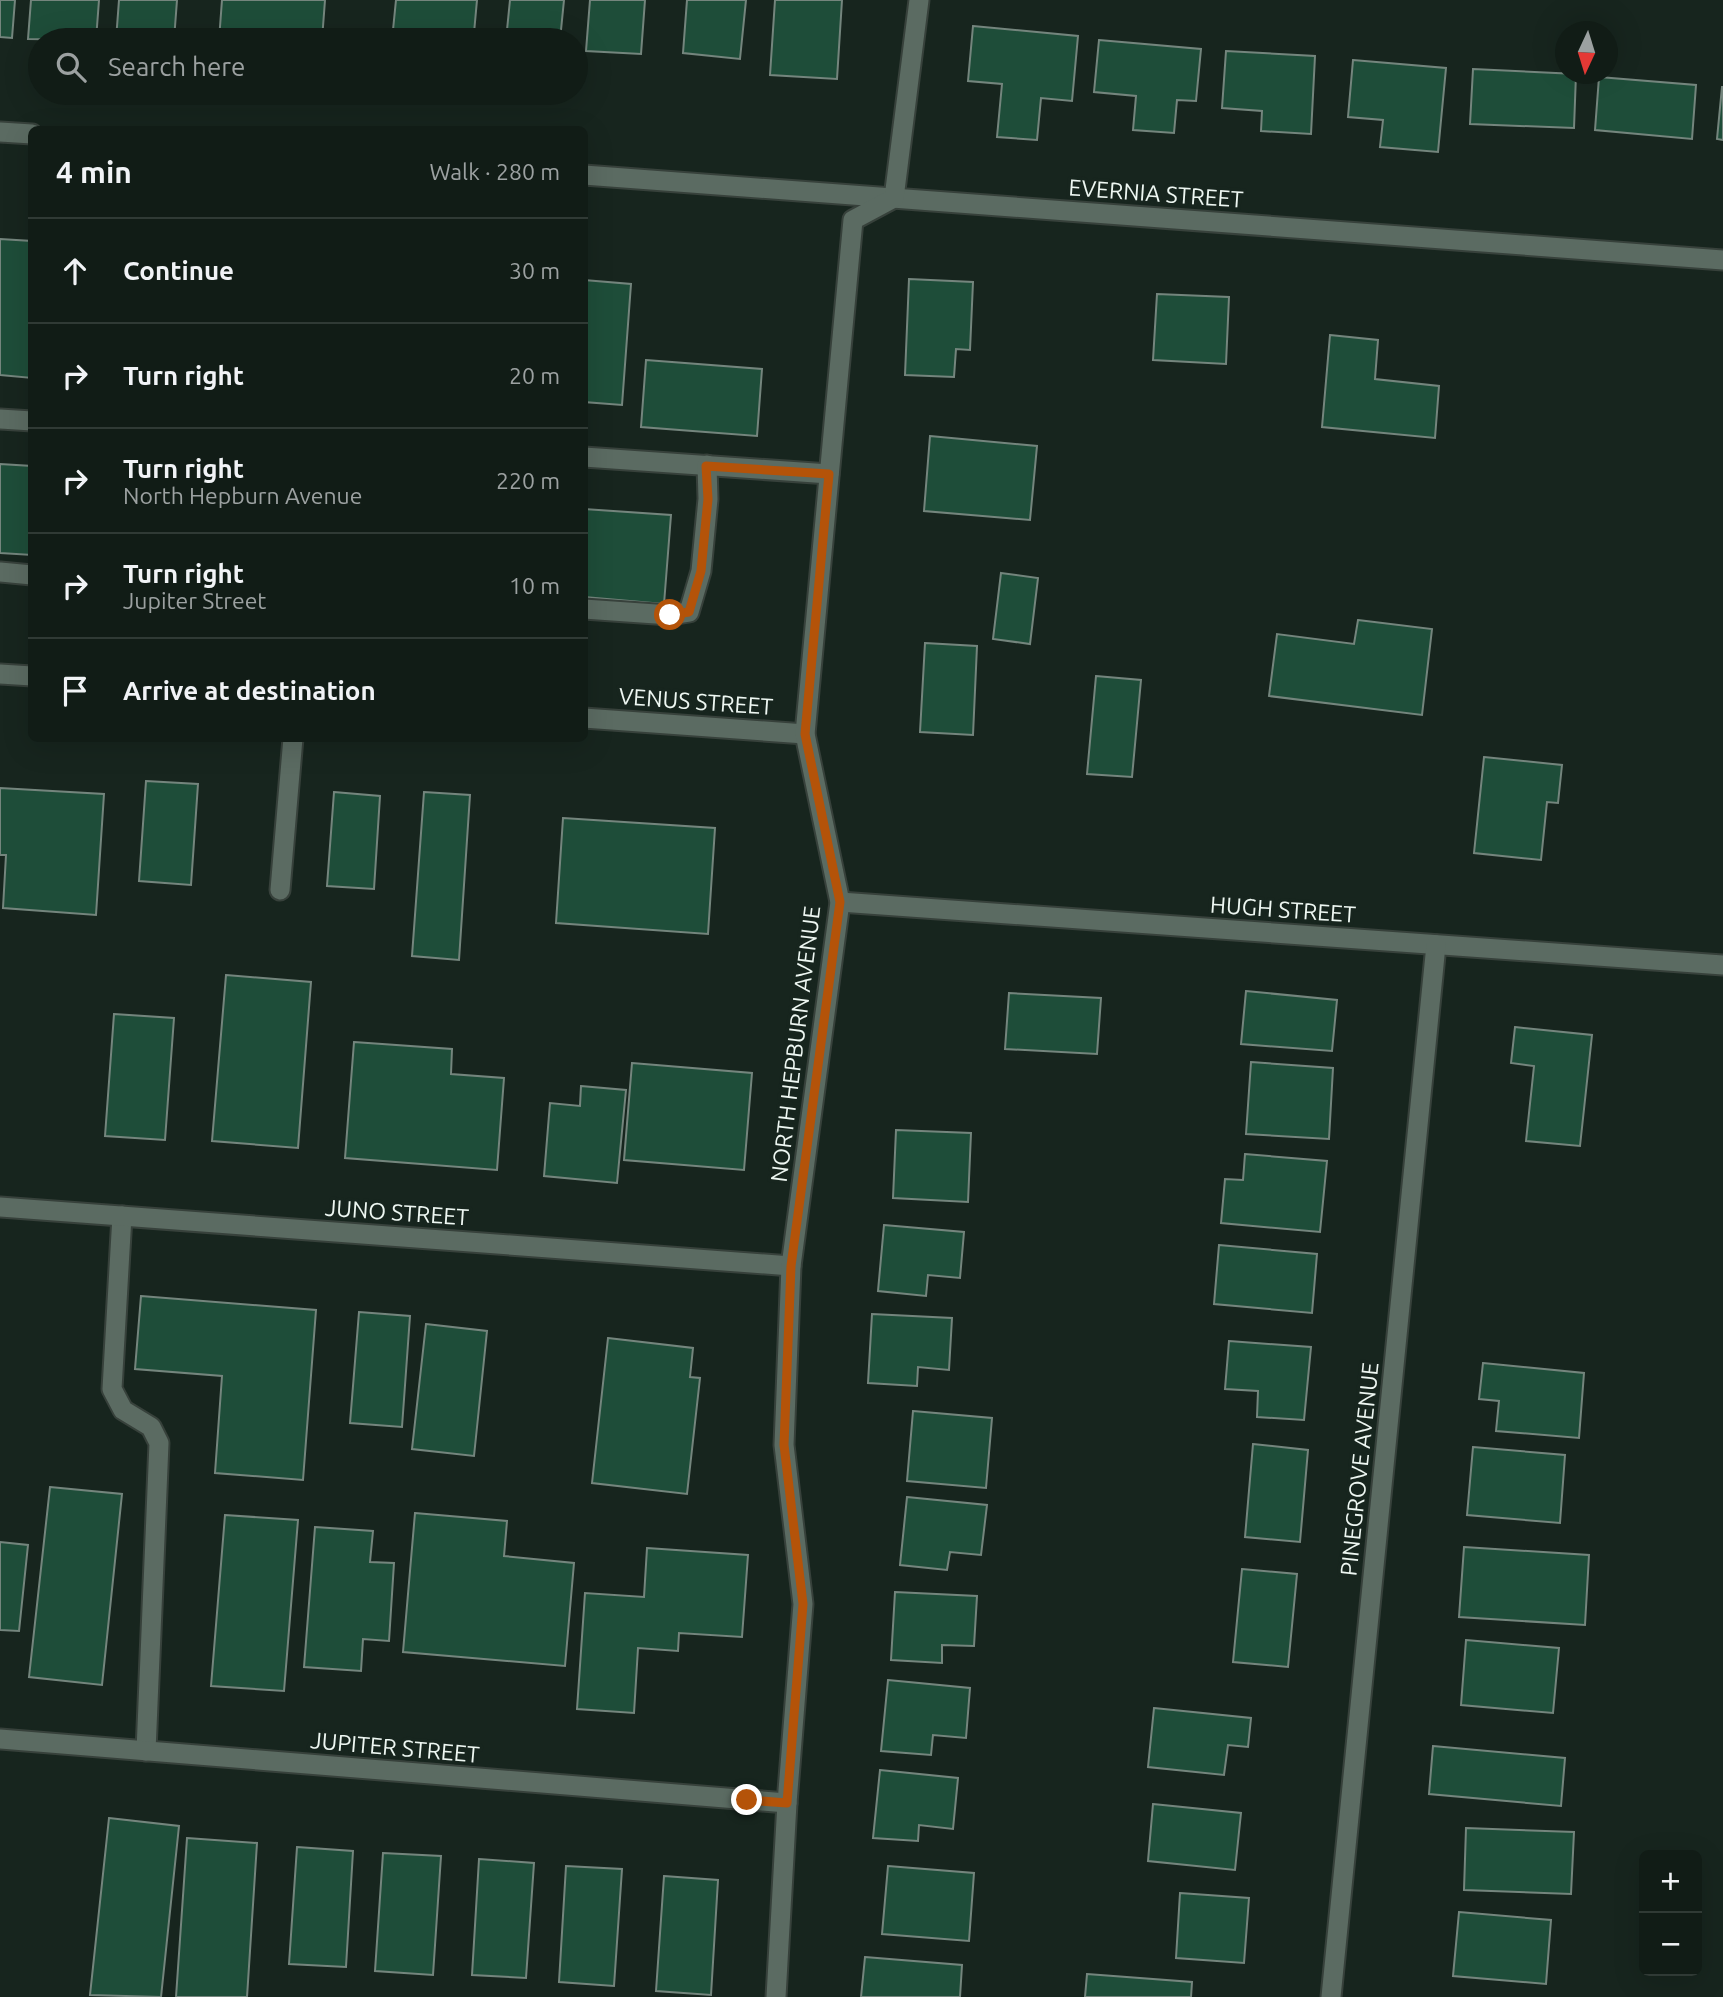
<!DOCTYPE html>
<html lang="en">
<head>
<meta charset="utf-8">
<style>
	body { margin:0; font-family:Ubuntu,sans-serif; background:#1a251f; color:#f1f3f6 }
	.controls { position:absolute; right:21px; bottom:21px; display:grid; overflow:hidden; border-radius:10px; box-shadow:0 7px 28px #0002 }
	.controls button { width:63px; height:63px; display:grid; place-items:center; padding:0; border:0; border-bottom:2px solid #303a35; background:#111c16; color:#f1f3f6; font:35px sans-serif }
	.compass { position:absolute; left:1555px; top:21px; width:63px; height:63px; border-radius:50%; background:#111c16; box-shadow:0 7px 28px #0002; rotate:184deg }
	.stop { position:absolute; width:21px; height:21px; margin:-16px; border:5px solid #b45309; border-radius:50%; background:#fff }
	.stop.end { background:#b45309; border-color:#fff; box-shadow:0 2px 7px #0008 }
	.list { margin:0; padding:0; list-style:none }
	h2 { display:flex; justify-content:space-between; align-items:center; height:91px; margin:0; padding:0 28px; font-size:30px }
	h2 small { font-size:23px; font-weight:400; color:#9ca1a1 }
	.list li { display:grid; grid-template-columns:46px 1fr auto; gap:21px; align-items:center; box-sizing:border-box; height:105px; padding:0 28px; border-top:2px solid #303a35 }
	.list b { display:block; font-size:26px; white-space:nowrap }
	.list p { margin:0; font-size:23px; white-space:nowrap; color:#9ca1a1 }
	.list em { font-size:23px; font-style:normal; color:#9ca1a1 }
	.icon { flex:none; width:38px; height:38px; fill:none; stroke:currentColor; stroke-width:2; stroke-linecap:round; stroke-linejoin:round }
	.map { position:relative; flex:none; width:1723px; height:1997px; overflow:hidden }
	.search { position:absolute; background:#111c16; box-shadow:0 7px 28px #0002; left:28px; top:28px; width:560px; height:77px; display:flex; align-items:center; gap:18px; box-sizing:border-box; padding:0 24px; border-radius:38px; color:#9ca1a1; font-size:26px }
	.panel { position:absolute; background:#111c16; box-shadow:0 7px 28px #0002; left:28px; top:126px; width:560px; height:616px; border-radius:10px }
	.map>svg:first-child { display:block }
	.building { fill:#1e4d39; stroke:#74857d; stroke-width:2 }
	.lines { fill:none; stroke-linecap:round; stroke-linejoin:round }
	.service-casing { stroke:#37413b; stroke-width:23 }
	.minor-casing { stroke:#37413b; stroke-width:23 }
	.service { stroke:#5b6b62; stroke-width:19 }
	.minor { stroke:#5b6b62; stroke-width:19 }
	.route { stroke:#b45309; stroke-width:9 }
	.labels { text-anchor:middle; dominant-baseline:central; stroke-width:7; stroke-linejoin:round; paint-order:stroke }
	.street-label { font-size:23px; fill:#eef7f2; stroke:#17251e }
</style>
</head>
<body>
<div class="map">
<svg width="1723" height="1997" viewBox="0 0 1723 1997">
	<rect width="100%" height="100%" fill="#17251e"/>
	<g class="building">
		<path d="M0 0H15L12 38 0 37Z"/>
		<path d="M31 0H99L96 40 28 39Z"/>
		<path d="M119 0H177L174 40H116Z"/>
		<path d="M222 0H325L322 40H219Z"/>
		<path d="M396 0H477L474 33 453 31 452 40H392Z"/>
		<path d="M510 0H564L560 40H506Z"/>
		<path d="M590 0H645L641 54 586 51Z"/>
		<path d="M687 0H746L740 59 683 53Z"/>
		<path d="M775 0H842L837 79 770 75Z"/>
		<path d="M973 26 1078 36 1072 101 1041 98 1037 140 997 137 1002 84 968 81Z"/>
		<path d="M1099 40 1201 49 1196 101 1177 100 1174 133 1133 130 1136 96 1094 92Z"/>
		<path d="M1226 51 1315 56 1311 134 1261 131 1262 111 1222 108Z"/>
		<path d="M1353 60 1446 68 1438 152 1380 147 1383 120 1348 117Z"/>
		<path d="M1473 69 1576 74 1574 128 1470 124Z"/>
		<path d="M1599 77 1696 85 1692 139 1595 130Z"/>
		<path d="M1722 87H1723V140L1717 139Z"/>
		<path d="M0 239 32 241V378L0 375Z"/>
		<path d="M909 279 973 282 970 350 956 349 954 377 905 375Z"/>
		<path d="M584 280 631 284 622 405 584 402Z"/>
		<path d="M1157 294 1229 297 1226 364 1153 360Z"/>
		<path d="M1330 335 1378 340 1375 379 1439 386 1435 438 1322 427Z"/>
		<path d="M646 360 762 369 757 436 641 427Z"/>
		<path d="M930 436 1037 446 1030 520 924 511Z"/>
		<path d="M0 464 32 466V555L0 553Z"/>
		<path d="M584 509 671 515 664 604 584 597Z"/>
		<path d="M1001 573 1038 578 1030 644 993 639Z"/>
		<path d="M1358 620 1432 629 1422 715 1269 696 1277 634 1354 644Z"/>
		<path d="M925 643 977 646 973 735 920 732Z"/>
		<path d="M1096 676 1141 680 1132 777 1087 774Z"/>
		<path d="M1484 757 1562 765 1558 803 1547 802 1541 860 1474 853Z"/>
		<path d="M146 781 198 784 191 885 139 881Z"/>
		<path d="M0 788 104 794 96 915 3 908 6 855H0Z"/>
		<path d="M334 792 380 796 374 889 327 886Z"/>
		<path d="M424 792 470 795 459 960 412 956Z"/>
		<path d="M563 818 715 828 708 934 556 923Z"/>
		<path d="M226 975 311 982 298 1148 212 1141Z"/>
		<path d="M1246 991 1337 1000 1332 1051 1241 1044Z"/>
		<path d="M1009 993 1101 998 1097 1054 1005 1049Z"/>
		<path d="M114 1014 174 1018 165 1140 105 1136Z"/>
		<path d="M1515 1027 1592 1035 1580 1146 1526 1141 1534 1066 1511 1063Z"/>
		<path d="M354 1042 452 1049 451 1074 504 1078 497 1170 345 1158Z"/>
		<path d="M1251 1062 1333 1068 1329 1139 1246 1134Z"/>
		<path d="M632 1063 752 1073 744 1170 624 1160Z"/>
		<path d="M581 1086 626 1090 617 1183 544 1176 550 1103 580 1106Z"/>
		<path d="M896 1130 971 1133 968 1202 893 1198Z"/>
		<path d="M1245 1154 1327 1161 1320 1232 1221 1223 1225 1179 1243 1180Z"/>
		<path d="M884 1225 964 1232 960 1278 928 1275 926 1296 878 1291Z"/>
		<path d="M1219 1245 1317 1254 1312 1313 1214 1304Z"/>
		<path d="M141 1296 316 1310 303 1480 215 1473 222 1376 135 1369Z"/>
		<path d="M359 1312 410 1316 402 1427 350 1423Z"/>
		<path d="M872 1314 952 1318 949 1370 918 1367 917 1386 868 1383Z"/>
		<path d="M426 1324 487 1331 474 1456 412 1449Z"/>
		<path d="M608 1338 693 1348 690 1377 700 1378 687 1494 592 1483Z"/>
		<path d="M1229 1341 1311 1347 1304 1420 1257 1417 1258 1391 1225 1389Z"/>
		<path d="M1483 1363 1584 1373 1579 1438 1496 1431 1499 1401 1479 1399Z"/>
		<path d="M913 1411 992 1418 986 1488 907 1481Z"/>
		<path d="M1253 1444 1308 1450 1300 1542 1245 1537Z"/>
		<path d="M1473 1447 1565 1455 1560 1523 1467 1515Z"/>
		<path d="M50 1487 122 1494 102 1685 29 1677Z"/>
		<path d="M907 1497 987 1505 981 1555 950 1552 947 1570 900 1565Z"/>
		<path d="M415 1513 507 1521 504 1556 574 1563 565 1666 403 1652Z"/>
		<path d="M225 1515 298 1520 284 1691 211 1686Z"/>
		<path d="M315 1527 373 1531 370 1562 394 1563 389 1641 363 1639 361 1671 304 1667Z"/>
		<path d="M0 1542 28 1545 19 1631 0 1630Z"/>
		<path d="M1464 1547 1589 1555 1585 1625 1459 1617Z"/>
		<path d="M647 1548 748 1555 742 1637 679 1633 678 1651 638 1648 634 1713 577 1709 585 1593 644 1597Z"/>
		<path d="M1242 1569 1297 1574 1288 1667 1233 1662Z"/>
		<path d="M895 1592 977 1596 974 1646 942 1645V1663L891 1660Z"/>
		<path d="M1466 1640 1559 1648 1553 1713 1461 1705Z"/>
		<path d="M888 1680 970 1688 966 1738 933 1735 931 1755 881 1751Z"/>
		<path d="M1154 1708 1251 1718 1248 1747 1228 1745 1224 1775 1148 1767Z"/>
		<path d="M1433 1746 1565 1758 1561 1806 1429 1794Z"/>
		<path d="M880 1770 958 1778 953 1829 919 1825 918 1841 873 1838Z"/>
		<path d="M1153 1804 1241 1813 1235 1870 1148 1861Z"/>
		<path d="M109 1818 179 1826 161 1997 90 1995Z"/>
		<path d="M1466 1828 1574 1832 1571 1894 1464 1890Z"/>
		<path d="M187 1838 257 1843 247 1997H176Z"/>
		<path d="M297 1847 353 1851 346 1967 289 1964Z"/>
		<path d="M383 1853 441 1856 433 1975 375 1971Z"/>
		<path d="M479 1859 534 1863 526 1978 472 1975Z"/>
		<path d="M566 1866 622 1869 614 1986 559 1982Z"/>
		<path d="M888 1866 974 1873 969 1941 882 1934Z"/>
		<path d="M664 1876 718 1880 711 1995 656 1991Z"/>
		<path d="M1180 1893 1249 1898 1244 1963 1176 1958Z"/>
		<path d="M1459 1912 1551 1920 1546 1984 1453 1976Z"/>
		<path d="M865 1957 962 1965 960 1997H861Z"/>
		<path d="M1087 1974 1192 1982 1191 1997H1085Z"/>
	</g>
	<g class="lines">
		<g class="service-casing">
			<g id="service">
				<path d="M0 419 32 421"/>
				<path d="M584 457 829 474"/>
				<path d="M0 572 32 575"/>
				<path d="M584 609 670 615 689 612 701 571 708 499 707 465"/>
				<path d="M280 890 293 738"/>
				<path d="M122 1216 112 1389 123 1410 151 1427 159 1443 146 1751"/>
			</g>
		</g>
		<g class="minor-casing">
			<g id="minor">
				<path d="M0 132 32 134"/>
				<path d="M584 175 1723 260"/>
				<path d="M0 674 32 676"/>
				<path d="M584 718 805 734"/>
				<path d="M840 902 1723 965"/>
				<path d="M0 1207 791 1266"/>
				<path d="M0 1739 787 1803"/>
				<path d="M776 1997 787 1803 803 1604 784 1445 791 1266 840 902 805 734 853 220 894 198 919 0"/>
				<path d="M1331 1997 1436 945"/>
			</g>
		</g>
		<use href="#service" class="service"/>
		<use href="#minor" class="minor"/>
	</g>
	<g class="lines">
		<path class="route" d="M670 615 689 612 701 571 708 499 706 466 829 474 805 734 840 902 791 1266 784 1445 803 1604 787 1803 747 1800"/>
	</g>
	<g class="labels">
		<g class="street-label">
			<text transform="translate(1156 193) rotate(4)">EVERNIA STREET</text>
			<text transform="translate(696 701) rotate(4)">VENUS STREET</text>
			<text transform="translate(1283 909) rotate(4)">HUGH STREET</text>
			<text transform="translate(795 1044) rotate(-83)">NORTH HEPBURN AVENUE</text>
			<text transform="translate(397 1212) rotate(4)">JUNO STREET</text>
			<text transform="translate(1359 1469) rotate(-84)">PINEGROVE AVENUE</text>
			<text transform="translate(395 1747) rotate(5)">JUPITER STREET</text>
		</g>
	</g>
</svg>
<div class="controls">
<button>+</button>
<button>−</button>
</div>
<svg class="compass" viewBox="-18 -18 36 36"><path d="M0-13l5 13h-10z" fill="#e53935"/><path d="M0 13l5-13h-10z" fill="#9ca1a1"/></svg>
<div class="stop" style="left:670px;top:615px"></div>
<div class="stop end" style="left:747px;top:1800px"></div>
<div class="search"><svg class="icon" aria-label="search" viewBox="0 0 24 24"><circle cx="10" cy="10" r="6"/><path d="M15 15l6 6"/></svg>Search here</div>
<section class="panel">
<h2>4 min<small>Walk · 280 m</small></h2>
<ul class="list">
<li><svg class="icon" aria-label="ahead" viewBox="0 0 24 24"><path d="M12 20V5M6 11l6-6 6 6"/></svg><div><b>Continue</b></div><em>30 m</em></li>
<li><svg class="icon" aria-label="right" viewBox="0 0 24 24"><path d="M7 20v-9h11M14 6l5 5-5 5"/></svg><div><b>Turn right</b></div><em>20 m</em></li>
<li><svg class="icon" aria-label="right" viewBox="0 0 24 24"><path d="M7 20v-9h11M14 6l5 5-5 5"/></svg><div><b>Turn right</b><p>North Hepburn Avenue</p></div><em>220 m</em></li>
<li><svg class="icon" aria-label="right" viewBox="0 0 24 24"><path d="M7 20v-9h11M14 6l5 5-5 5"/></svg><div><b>Turn right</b><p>Jupiter Street</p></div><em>10 m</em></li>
<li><svg class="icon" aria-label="arrive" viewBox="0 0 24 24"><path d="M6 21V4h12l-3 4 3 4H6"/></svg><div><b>Arrive at destination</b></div></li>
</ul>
</section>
</div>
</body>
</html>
